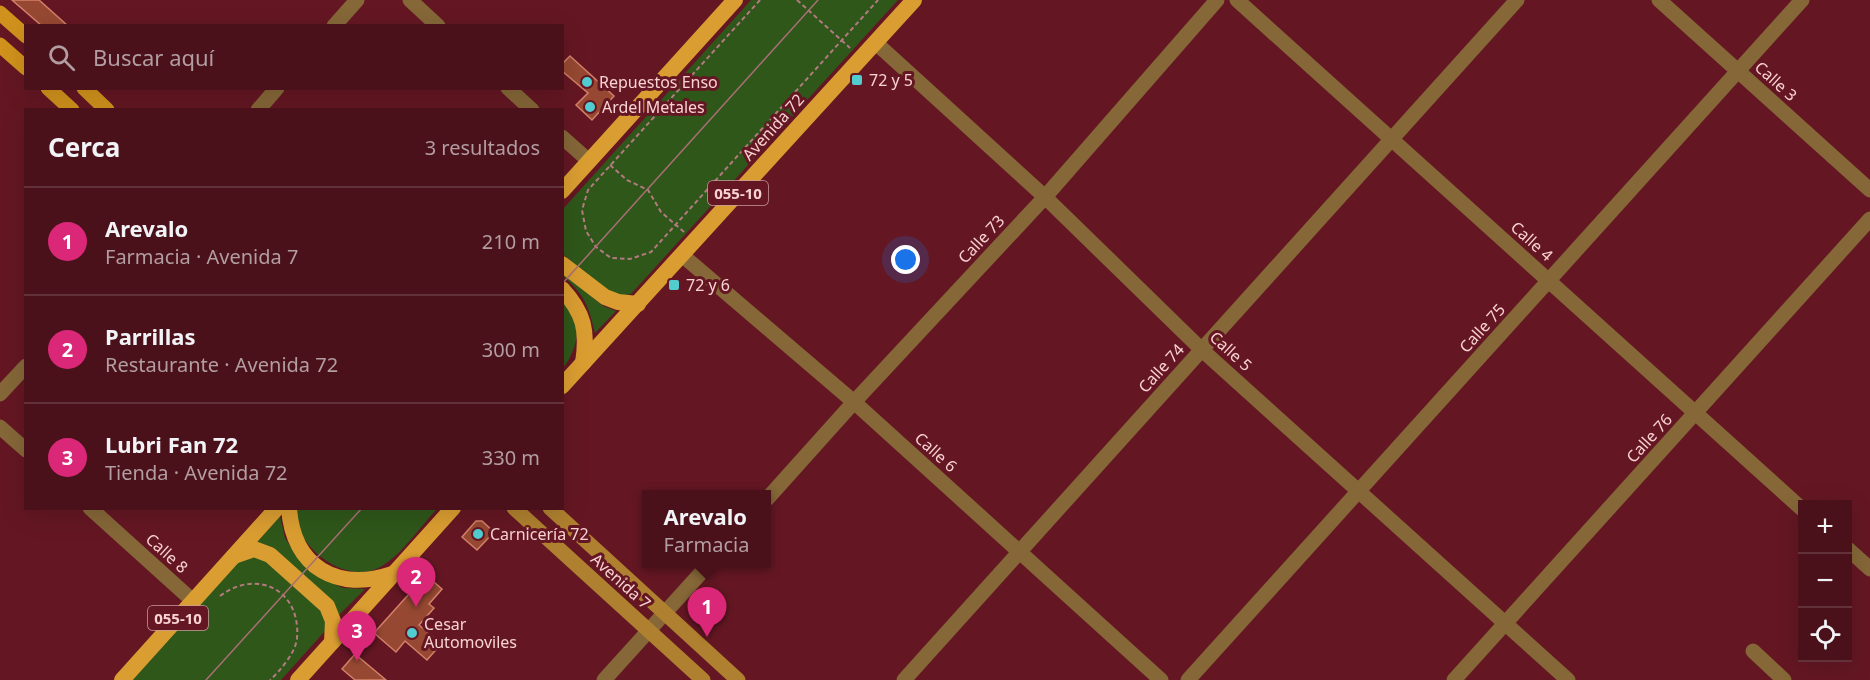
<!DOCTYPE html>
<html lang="es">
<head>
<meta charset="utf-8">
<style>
	body { margin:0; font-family:"Noto Sans",sans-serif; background:#551f27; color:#f1f3f6 }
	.controls { position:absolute; right:18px; bottom:18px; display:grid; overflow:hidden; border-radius:0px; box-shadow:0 6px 24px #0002 }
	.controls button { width:54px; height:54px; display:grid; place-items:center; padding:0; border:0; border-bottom:2px solid #623139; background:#4b111a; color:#f1f3f6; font:30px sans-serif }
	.you { position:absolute; left:906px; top:260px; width:21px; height:21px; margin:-15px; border:4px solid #fff; border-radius:50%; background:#1a73e8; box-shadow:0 0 0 9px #1a73e833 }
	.badge { display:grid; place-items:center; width:39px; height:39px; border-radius:50%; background:#db2777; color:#fff; font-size:20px; font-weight:700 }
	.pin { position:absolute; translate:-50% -50px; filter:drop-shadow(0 2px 3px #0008) }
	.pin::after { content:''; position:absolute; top:32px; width:21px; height:18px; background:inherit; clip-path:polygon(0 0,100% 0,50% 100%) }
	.popup { position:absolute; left:642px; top:490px; width:129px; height:78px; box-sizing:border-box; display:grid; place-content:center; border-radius:0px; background:#4b111a; filter:drop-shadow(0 2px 4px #0005); font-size:20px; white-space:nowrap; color:#b29da2 }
	.popup b { font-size:22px; color:#f1f3f6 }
	.popup::after { content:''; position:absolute; left:50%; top:100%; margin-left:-12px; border:12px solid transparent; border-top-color:#4b111a }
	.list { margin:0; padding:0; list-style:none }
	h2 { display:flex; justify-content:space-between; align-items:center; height:78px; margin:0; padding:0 24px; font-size:26px }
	h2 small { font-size:20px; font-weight:400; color:#b29da2 }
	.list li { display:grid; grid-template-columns:39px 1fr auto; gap:18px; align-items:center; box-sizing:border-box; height:108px; padding:0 24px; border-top:2px solid #623139 }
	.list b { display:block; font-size:22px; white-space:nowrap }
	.list p { margin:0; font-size:20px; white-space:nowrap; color:#b29da2 }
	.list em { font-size:20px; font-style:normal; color:#b29da2 }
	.icon { flex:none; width:33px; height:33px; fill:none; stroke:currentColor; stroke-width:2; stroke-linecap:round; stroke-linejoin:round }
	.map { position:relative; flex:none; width:1870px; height:680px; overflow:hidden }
	.search { position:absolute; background:#4b111a; box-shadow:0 6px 24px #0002; left:24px; top:24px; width:540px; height:66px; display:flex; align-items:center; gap:15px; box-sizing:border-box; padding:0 21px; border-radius:0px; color:#b29da2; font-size:22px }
	.panel { position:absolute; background:#4b111a; box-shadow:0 6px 24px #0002; left:24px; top:108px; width:540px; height:402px; border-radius:0px }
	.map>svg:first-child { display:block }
	.green { fill:#2f571a }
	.building { fill:#964832; stroke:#d48068; stroke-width:1.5 }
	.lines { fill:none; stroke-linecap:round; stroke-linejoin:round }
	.path { stroke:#b37a80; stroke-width:2; stroke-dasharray:4.5 3; stroke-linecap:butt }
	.minor { stroke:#856738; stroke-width:15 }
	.secondary { stroke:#af802f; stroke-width:15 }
	.primary { stroke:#d0921c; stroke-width:15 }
	.trunk { stroke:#da9d31; stroke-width:16 }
	.tram { stroke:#a96e74; stroke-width:1.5 }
	.poi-dot { fill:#52cdcf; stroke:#641723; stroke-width:2 }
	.labels { text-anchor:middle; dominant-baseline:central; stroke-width:6; stroke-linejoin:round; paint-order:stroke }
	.shield { fill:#641723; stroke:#cc9a9e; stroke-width:1.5 }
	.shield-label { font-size:15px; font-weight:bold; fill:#f9d2d2 }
	.poi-label { font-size:16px; fill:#f9d2d2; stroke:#641723; text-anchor:start }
	.street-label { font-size:16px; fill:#f9d2d2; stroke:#641723 }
</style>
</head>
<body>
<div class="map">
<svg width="1870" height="680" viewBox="0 0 1870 680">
	<rect width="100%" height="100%" fill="#641723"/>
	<g class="green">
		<path d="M751 0H898L631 294 619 297 608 295 563 254V209Z"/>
		<path d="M562 271 603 306 616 311 595 333C588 304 585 296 563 276Z"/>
		<path d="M563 297C567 305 573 314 576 323 580 337 572 357 563 368Z"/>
		<path d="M298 509H437C421 526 402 554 382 566 351 585 309 556 298 527 296 522 297 514 298 509Z"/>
		<path d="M280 516 285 538 298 558 317 576 343 588 365 589 339 615 257 542Z"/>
		<path d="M262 556 324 612 327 621 325 631 281 680H131L243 557Z"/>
	</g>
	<g class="building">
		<path d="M12 0H39L68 26H42Z"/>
		<path d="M570 56 614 96 592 120 576 105 588 93 562 71V64Z"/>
		<path d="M476 521H482L494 532 477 550 462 537Z"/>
		<path d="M426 575 442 589 429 604 434 608 419 625 441 644 427 660 405 641 396 652 374 633Z"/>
		<path d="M355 654 386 680H355L342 669Z"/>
	</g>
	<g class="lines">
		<g class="path">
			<path d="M760 0 588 190 582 210 586 231 596 247 611 258 630 259 651 252 878 0"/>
			<path d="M797 0 850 48"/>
			<path d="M610 165 627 180 648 190 661 212 684 232"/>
			<path d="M220 596C257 568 301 590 297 638 296 652 280 671 270 680"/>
		</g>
		<g class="minor">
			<path d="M410 0 438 26"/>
			<path d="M1237 0 1802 509"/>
			<path d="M1659 0 1870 190"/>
			<path d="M334 26 357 0"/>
			<path d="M876 43 1045 197 1202 350 1568 680"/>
			<path d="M508 88 532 110"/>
			<path d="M258 110 277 88"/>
			<path d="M562 137 589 161"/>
			<path d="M682 255 854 402 1161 680"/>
			<path d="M0 394 26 366"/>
			<path d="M0 427 26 450"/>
			<path d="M767 499 854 402 1045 197 1217 0"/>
			<path d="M90 508 193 601"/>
			<path d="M1848 549 1870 569"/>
			<path d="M1753 651 1784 680"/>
			<path d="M604 680 709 564"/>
			<path d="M904 680 1517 0"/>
			<path d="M1188 680 1802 0"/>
			<path d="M1454 680 1870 219"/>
		</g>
		<g class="secondary">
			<path d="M514 508 703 680"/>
			<path d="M550 508 738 680"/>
		</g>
		<g class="primary">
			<path d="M0 13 26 36"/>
			<path d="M0 45 26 68"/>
			<path d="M48 88 72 110"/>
			<path d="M84 88 107 110"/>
		</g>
		<g class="trunk">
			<path d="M562 191 735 0"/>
			<path d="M562 264 605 297 618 302 638 304"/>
			<path d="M562 289C584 313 588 331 583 363"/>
			<path d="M562 386 914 0"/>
			<path d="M289 508C293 568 338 592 392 574"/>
			<path d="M234 556 254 549 270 555 327 606 333 621 332 642"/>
			<path d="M122 680 277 508"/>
			<path d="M298 680 453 508"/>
		</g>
		<g class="tram">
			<path d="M562 284 818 0"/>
			<path d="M206 680 362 508"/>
		</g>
	</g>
	<g class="poi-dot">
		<rect x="851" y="74" width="12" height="12" rx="3"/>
		<circle cx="587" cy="82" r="6"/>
		<circle cx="590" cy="107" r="6"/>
		<rect x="668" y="279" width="12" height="12" rx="3"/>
		<circle cx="478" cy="534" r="6"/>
		<circle cx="412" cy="633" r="6"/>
	</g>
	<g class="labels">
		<g class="shield">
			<rect x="708" y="181" width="60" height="24" rx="4.5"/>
			<rect x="148" y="606" width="60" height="24" rx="4.5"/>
		</g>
		<g class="shield-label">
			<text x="738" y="193">055-10</text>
			<text x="178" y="618">055-10</text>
		</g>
		<g class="poi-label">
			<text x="869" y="80">72 y 5</text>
			<text x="599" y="82">Repuestos Enso</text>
			<text x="602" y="107">Ardel Metales</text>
			<text x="686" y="285">72 y 6</text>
			<text x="490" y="534">Carnicería 72</text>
			<text x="424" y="624">Cesar<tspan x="424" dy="18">Automoviles</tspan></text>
		</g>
		<g class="street-label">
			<text transform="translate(1776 81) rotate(42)">Calle 3</text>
			<text transform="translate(773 127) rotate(-48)">Avenida 72</text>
			<text transform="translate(981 239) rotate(-47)">Calle 73</text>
			<text transform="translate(1532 241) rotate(42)">Calle 4</text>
			<text transform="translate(1482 328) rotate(-48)">Calle 75</text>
			<text transform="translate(1231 351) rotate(42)">Calle 5</text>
			<text transform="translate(1161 368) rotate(-48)">Calle 74</text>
			<text transform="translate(1649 438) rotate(-48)">Calle 76</text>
			<text transform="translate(936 452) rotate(42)">Calle 6</text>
			<text transform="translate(167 553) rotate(42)">Calle 8</text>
			<text transform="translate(621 581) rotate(42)">Avenida 7</text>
		</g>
	</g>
</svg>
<div class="controls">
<button>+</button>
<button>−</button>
<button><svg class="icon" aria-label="locate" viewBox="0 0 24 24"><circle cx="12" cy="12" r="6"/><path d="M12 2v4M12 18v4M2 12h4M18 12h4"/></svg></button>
</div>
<div class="you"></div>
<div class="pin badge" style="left:707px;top:637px">1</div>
<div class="popup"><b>Arevalo</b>Farmacia</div>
<div class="pin badge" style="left:416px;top:607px">2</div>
<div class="pin badge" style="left:357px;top:661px">3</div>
<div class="search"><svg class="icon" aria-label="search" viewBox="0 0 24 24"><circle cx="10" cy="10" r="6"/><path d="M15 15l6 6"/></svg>Buscar aquí</div>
<section class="panel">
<h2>Cerca<small>3 resultados</small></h2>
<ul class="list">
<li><span class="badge">1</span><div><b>Arevalo</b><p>Farmacia · Avenida 7</p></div><em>210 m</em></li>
<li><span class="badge">2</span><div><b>Parrillas</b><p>Restaurante · Avenida 72</p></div><em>300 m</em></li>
<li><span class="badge">3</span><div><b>Lubri Fan 72</b><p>Tienda · Avenida 72</p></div><em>330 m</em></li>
</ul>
</section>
</div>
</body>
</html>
